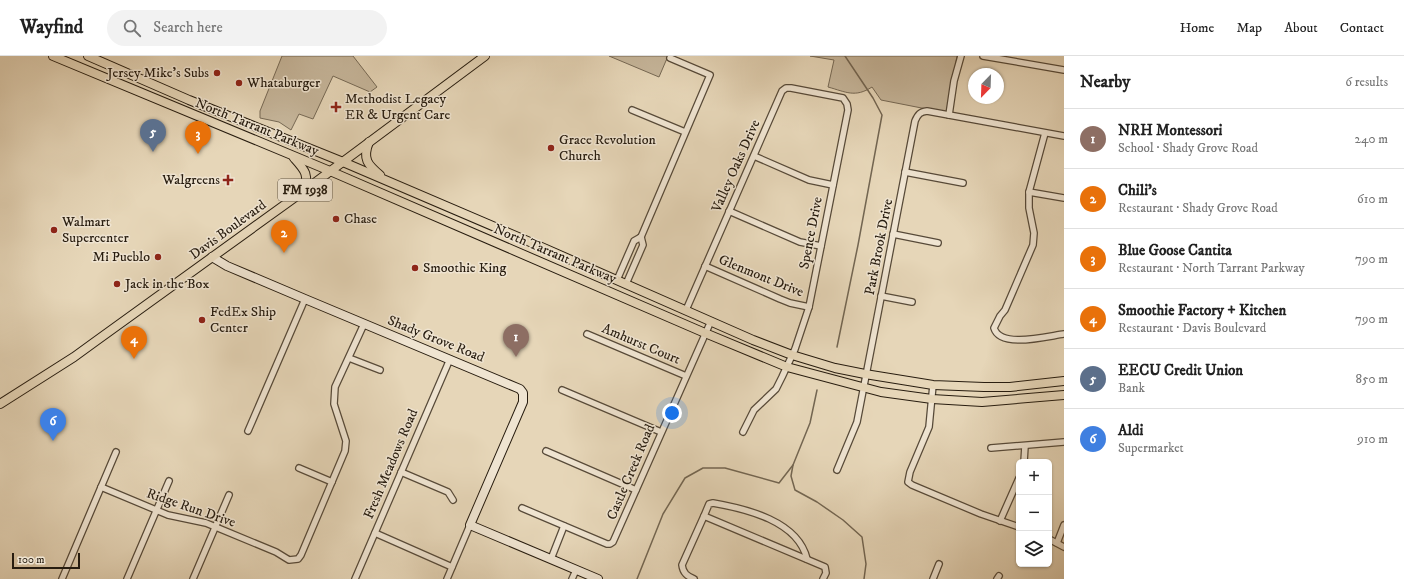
<!DOCTYPE html>
<html lang="en">
<head>
<meta charset="utf-8">
<style>
	body { margin:0; font-family:"IM FELL DW Pica",serif; background:#f2f2f2; color:#222 }
	.controls { position:absolute; right:12px; bottom:12px; display:grid; overflow:hidden; border-radius:6px; box-shadow:0 1px 3px #0004 }
	.controls button { width:36px; height:36px; display:grid; place-items:center; padding:0; border:0; border-bottom:1px solid #e0e0e0; background:#fff; color:#222; font:20px sans-serif }
	.compass { position:absolute; left:968px; top:12px; width:36px; height:36px; border-radius:50%; background:#fff; box-shadow:0 1px 3px #0004; rotate:203deg }
	.scale { position:absolute; left:12px; bottom:10px; width:68px; box-sizing:border-box; padding-left:4px; border:2px solid #271c0f; border-top:0; font-size:11px; line-height:14px; white-space:nowrap; color:#271c0f; -webkit-text-stroke:3px #efe4d1; paint-order:stroke }
	.you { position:absolute; left:672px; top:357px; width:14px; height:14px; margin:-10px; border:3px solid #fff; border-radius:50%; background:#1a73e8; box-shadow:0 0 0 6px #1a73e833 }
	.badge { display:grid; place-items:center; width:26px; height:26px; border-radius:50%; background:#111827; color:#fff; font-size:13px; font-weight:700 }
	.pin { position:absolute; translate:-50% -33px; filter:drop-shadow(0 1px 2px #0008) }
	.pin::after { content:''; position:absolute; top:21px; width:14px; height:12px; background:inherit; clip-path:polygon(0 0,100% 0,50% 100%) }
	.list { margin:0; padding:0; list-style:none }
	h2 { display:flex; justify-content:space-between; align-items:center; height:52px; margin:0; padding:0 16px; font-size:17px }
	h2 small { font-size:13px; font-weight:400; color:#767676 }
	.list li { display:grid; grid-template-columns:26px 1fr auto; gap:12px; align-items:center; box-sizing:border-box; height:60px; padding:0 16px; border-top:1px solid #e0e0e0 }
	.list b { display:block; font-size:15px; white-space:nowrap }
	.list p { margin:0; font-size:13px; white-space:nowrap; color:#767676 }
	.list em { font-size:13px; font-style:normal; color:#767676 }
	.icon { flex:none; width:22px; height:22px; fill:none; stroke:currentColor; stroke-width:2; stroke-linecap:round; stroke-linejoin:round }
	.map { position:relative; flex:none; width:1064px; height:523px; overflow:hidden }
	header { display:flex; align-items:center; gap:24px; box-sizing:border-box; height:56px; padding:0 20px; background:#fff; border-bottom:1px solid #e0e0e0 }
	header strong { font-size:19px }
	nav { display:flex; gap:22px; margin-inline-start:auto; font-size:14px }
	.search { width:280px; height:36px; background:#f2f2f2; display:flex; align-items:center; gap:10px; box-sizing:border-box; padding:0 14px; border-radius:22px; color:#767676; font-size:15px }
	main { display:flex }
	aside { flex:1; background:#fff }
	.map>svg:first-child { display:block }
	.green { fill:#c6b69b; stroke:#766955 }
	.lines { fill:none; stroke-linecap:round; stroke-linejoin:round }
	.stream { stroke:#736652; stroke-width:1.5 }
	.street-casing { stroke:#574a39; stroke-width:8 }
	.secondary-casing { stroke:#271c0f; stroke-width:10 }
	.primary-casing { stroke:#271c0f; stroke-width:10 }
	.street { stroke:#efe4d1; stroke-width:5.5 }
	.secondary { stroke:#efe4d1; stroke-width:8 }
	.primary { stroke:#e6d6b8; stroke-width:8 }
	.poi-dot { fill:#8f2418; stroke:#efe4d1; stroke-width:1.5 }
	.labels { text-anchor:middle; dominant-baseline:central; stroke-width:3; stroke-linejoin:round; paint-order:stroke }
	.shield { fill:#efe4d1; stroke:#635849; stroke-width:1 }
	.shield-label { font-size:13px; font-weight:bold; fill:#271c0f }
	.poi-label { font-size:14px; fill:#271c0f; stroke:#efe4d1; text-anchor:start }
	.street-label { font-size:14px; fill:#271c0f; stroke:#efe4d1 }
</style>
</head>
<body>
<header>
<strong>Wayfind</strong>
<div class="search"><svg class="icon" aria-label="search" viewBox="0 0 24 24"><circle cx="10" cy="10" r="6"/><path d="M15 15l6 6"/></svg>Search here</div>
<nav><a>Home</a><a>Map</a><a>About</a><a>Contact</a></nav>
</header>
<main>
<div class="map">
<svg width="1064" height="523" viewBox="0 0 1064 523">
	<rect width="100%" height="100%" fill="#e6d6b8"/>
	<filter id="stains"><feTurbulence type="fractalNoise" baseFrequency=".005" numOctaves="4"/><feColorMatrix values="0 0 0 0 .2 0 0 0 0 .09 0 0 0 0 .02 0 0 0 .5 -.17"/></filter>
	<radialGradient id="worn" r=".72"><stop offset=".6" stop-color="#630" stop-opacity="0"/><stop offset="1" stop-color="#630" stop-opacity=".3"/></radialGradient>
	<g class="green">
		<path d="M282 0H353L377 31 370 36 333 20 313 63 299 58 291 74 279 66 260 62V55Z"/>
		<path d="M609 0H668L659 21Z"/>
		<path d="M810 0H957L947 57 881 44 872 31C855 42 846 36 828 31L834 4Z"/>
	</g>
	<g class="lines">
		<g class="stream">
			<path d="M837 291 858 189 882 59 873 42 845 0"/>
			<path d="M793 409 791 420 795 434 817 446 843 464 862 481 866 508 864 523"/>
			<path d="M637 523 663 458 685 422 703 412H725L779 427 793 409 810 367 817 334"/>
		</g>
		<g class="street-casing">
			<g id="street">
				<path d="M983 0 1064 14"/>
				<path d="M632 54 685 76"/>
				<path d="M949 59 954 25 961 0"/>
				<path d="M1045 77 1029 136V152L1034 177 1033 189 1005 254 1000 260 994 272C1000 293 1048 280 1064 278"/>
				<path d="M754 100 809 124 833 129"/>
				<path d="M905 116 963 127"/>
				<path d="M1029 136 1064 142"/>
				<path d="M729 155 800 186 821 190"/>
				<path d="M893 178 938 187"/>
				<path d="M705 210 780 243 790 247 809 251"/>
				<path d="M617 224 634 185 641 181 710 19 670 2"/>
				<path d="M626 228 643 189 641 181"/>
				<path d="M881 240 912 246"/>
				<path d="M686 254 782 35 786 32H791L843 42 847 48 848 54 809 251 795 293 782 321 776 333 754 354 743 376"/>
				<path d="M587 278 686 320"/>
				<path d="M349 302 380 314"/>
				<path d="M933 329 929 371 910 416 908 426 912 429 981 458 1019 471"/>
				<path d="M562 334 661 376"/>
				<path d="M248 375 305 243"/>
				<path d="M991 392 1064 386"/>
				<path d="M546 395 636 434"/>
				<path d="M1024 406 1025 390"/>
				<path d="M299 412 332 426"/>
				<path d="M837 414 857 366 915 65C918 58 920 56 927 55L1064 80"/>
				<path d="M401 416 448 436 453 444"/>
				<path d="M101 431 168 459 206 467 276 496 289 504 298 503 301 499 345 395 346 385 334 348 335 331 364 268"/>
				<path d="M522 452 607 488H610L613 486 711 265"/>
				<path d="M704 460 709 448 713 447C747 453 798 465 807 503"/>
				<path d="M1000 465 1019 422"/>
				<path d="M375 477 452 511"/>
				<path d="M1049 483 1064 491"/>
				<path d="M1057 487 1064 469"/>
				<path d="M551 503 564 470"/>
				<path d="M62 523 116 396"/>
				<path d="M127 523 169 425"/>
				<path d="M193 523 229 439"/>
				<path d="M355 523 450 303"/>
				<path d="M447 523 470 469"/>
				<path d="M572 523 576 514"/>
				<path d="M694 523C687 520 683 517 682 509L704 460 825 511 826 517 823 523"/>
				<path d="M933 523 939 508"/>
				<path d="M997 523 999 520"/>
			</g>
		</g>
		<g class="secondary-casing">
			<path id="secondary" d="M212 201 227 210 305 243 520 333 523 337V346L470 469 598 523"/>
		</g>
		<g class="primary-casing">
			<g id="primary">
				<path d="M53 0 330 115 705 277 787 311 881 336 932 343 982 346 1064 339"/>
				<path d="M88 0 189 44 343 106 537 189 753 284 792 299 835 312 865 318 933 329 984 331H1010L1064 325"/>
				<path d="M369 86C362 103 368 109 380 119"/>
				<path d="M294 102C304 113 311 120 302 135"/>
				<path d="M0 348 74 301 96 285 301 137 485 0"/>
			</g>
		</g>
		<use href="#street" class="street"/>
		<use href="#secondary" class="secondary"/>
		<use href="#primary" class="primary"/>
	</g>
	<g class="poi-dot">
		<circle cx="217" cy="17" r="4"/>
		<circle cx="239" cy="27" r="4"/>
		<path d="M334 45h4v4h4v4h-4v4h-4v-4h-4v-4h4z"/>
		<circle cx="551" cy="92" r="4"/>
		<path d="M226 118h4v4h4v4h-4v4h-4v-4h-4v-4h4z"/>
		<circle cx="336" cy="163" r="4"/>
		<circle cx="54" cy="174" r="4"/>
		<circle cx="158" cy="201" r="4"/>
		<circle cx="415" cy="212" r="4"/>
		<circle cx="117" cy="228" r="4"/>
		<circle cx="202" cy="264" r="4"/>
	</g>
	<g class="labels">
		<rect class="shield" x="278" y="123" width="54" height="22" rx="3"/>
		<g class="shield-label">
			<text x="305" y="134">FM 1938</text>
		</g>
		<g class="poi-label">
			<text x="209" y="17" text-anchor="end">Jersey Mike's Subs</text>
			<text x="247" y="27">Whataburger</text>
			<text x="345" y="43">Methodist Legacy<tspan x="345" dy="16">ER &amp; Urgent Care</tspan></text>
			<text x="559" y="84">Grace Revolution<tspan x="559" dy="16">Church</tspan></text>
			<text x="220" y="124" text-anchor="end">Walgreens</text>
			<text x="344" y="163">Chase</text>
			<text x="62" y="166">Walmart<tspan x="62" dy="16">Supercenter</tspan></text>
			<text x="150" y="201" text-anchor="end">Mi Pueblo</text>
			<text x="423" y="212">Smoothie King</text>
			<text x="125" y="228">Jack in the Box</text>
			<text x="210" y="256">FedEx Ship<tspan x="210" dy="16">Center</tspan></text>
		</g>
		<g class="street-label">
			<text transform="translate(257 71) rotate(22)">North Tarrant Parkway</text>
			<text transform="translate(736 110) rotate(-66)">Valley Oaks Drive</text>
			<text transform="translate(228 174) rotate(-36)">Davis Boulevard</text>
			<text transform="translate(811 177) rotate(-79)">Spence Drive</text>
			<text transform="translate(879 191) rotate(-79)">Park Brook Drive</text>
			<text transform="translate(555 198) rotate(23)">North Tarrant Parkway</text>
			<text transform="translate(761 220) rotate(22)">Glenmont Drive</text>
			<text transform="translate(436 283) rotate(22)">Shady Grove Road</text>
			<text transform="translate(641 288) rotate(23)">Amhurst Court</text>
			<text transform="translate(391 408) rotate(-67)">Fresh Meadows Road</text>
			<text transform="translate(631 416) rotate(-67)">Castle Creek Road</text>
			<text transform="translate(191 452) rotate(19)">Ridge Run Drive</text>
		</g>
	</g>
	<rect width="100%" height="100%" filter="url(#stains)"/>
	<rect width="100%" height="100%" fill="url(#worn)"/>
</svg>
<div class="controls">
<button>+</button>
<button>−</button>
<button><svg class="icon" aria-label="layers" viewBox="0 0 24 24"><path d="M12 4l9 5-9 5-9-5zM3 14l9 5 9-5"/></svg></button>
</div>
<svg class="compass" viewBox="-18 -18 36 36"><path d="M0-13l5 13h-10z" fill="#e53935"/><path d="M0 13l5-13h-10z" fill="#767676"/></svg>
<div class="scale">100 m</div>
<div class="you"></div>
<div class="pin badge" style="left:516px;top:301px;background:#8d6e63">1</div>
<div class="pin badge" style="left:284px;top:197px;background:#e8710a">2</div>
<div class="pin badge" style="left:198px;top:98px;background:#e8710a">3</div>
<div class="pin badge" style="left:134px;top:303px;background:#e8710a">4</div>
<div class="pin badge" style="left:153px;top:96px;background:#5c6f8a">5</div>
<div class="pin badge" style="left:53px;top:385px;background:#3f7fe0">6</div>
</div>
<aside>
<h2>Nearby<small>6 results</small></h2>
<ul class="list">
<li><span class="badge" style="background:#8d6e63">1</span><div><b>NRH Montessori</b><p>School · Shady Grove Road</p></div><em>240 m</em></li>
<li><span class="badge" style="background:#e8710a">2</span><div><b>Chili's</b><p>Restaurant · Shady Grove Road</p></div><em>610 m</em></li>
<li><span class="badge" style="background:#e8710a">3</span><div><b>Blue Goose Cantita</b><p>Restaurant · North Tarrant Parkway</p></div><em>790 m</em></li>
<li><span class="badge" style="background:#e8710a">4</span><div><b>Smoothie Factory + Kitchen</b><p>Restaurant · Davis Boulevard</p></div><em>790 m</em></li>
<li><span class="badge" style="background:#5c6f8a">5</span><div><b>EECU Credit Union</b><p>Bank</p></div><em>850 m</em></li>
<li><span class="badge" style="background:#3f7fe0">6</span><div><b>Aldi</b><p>Supermarket</p></div><em>910 m</em></li>
</ul>
</aside>
</main>
</body>
</html>
